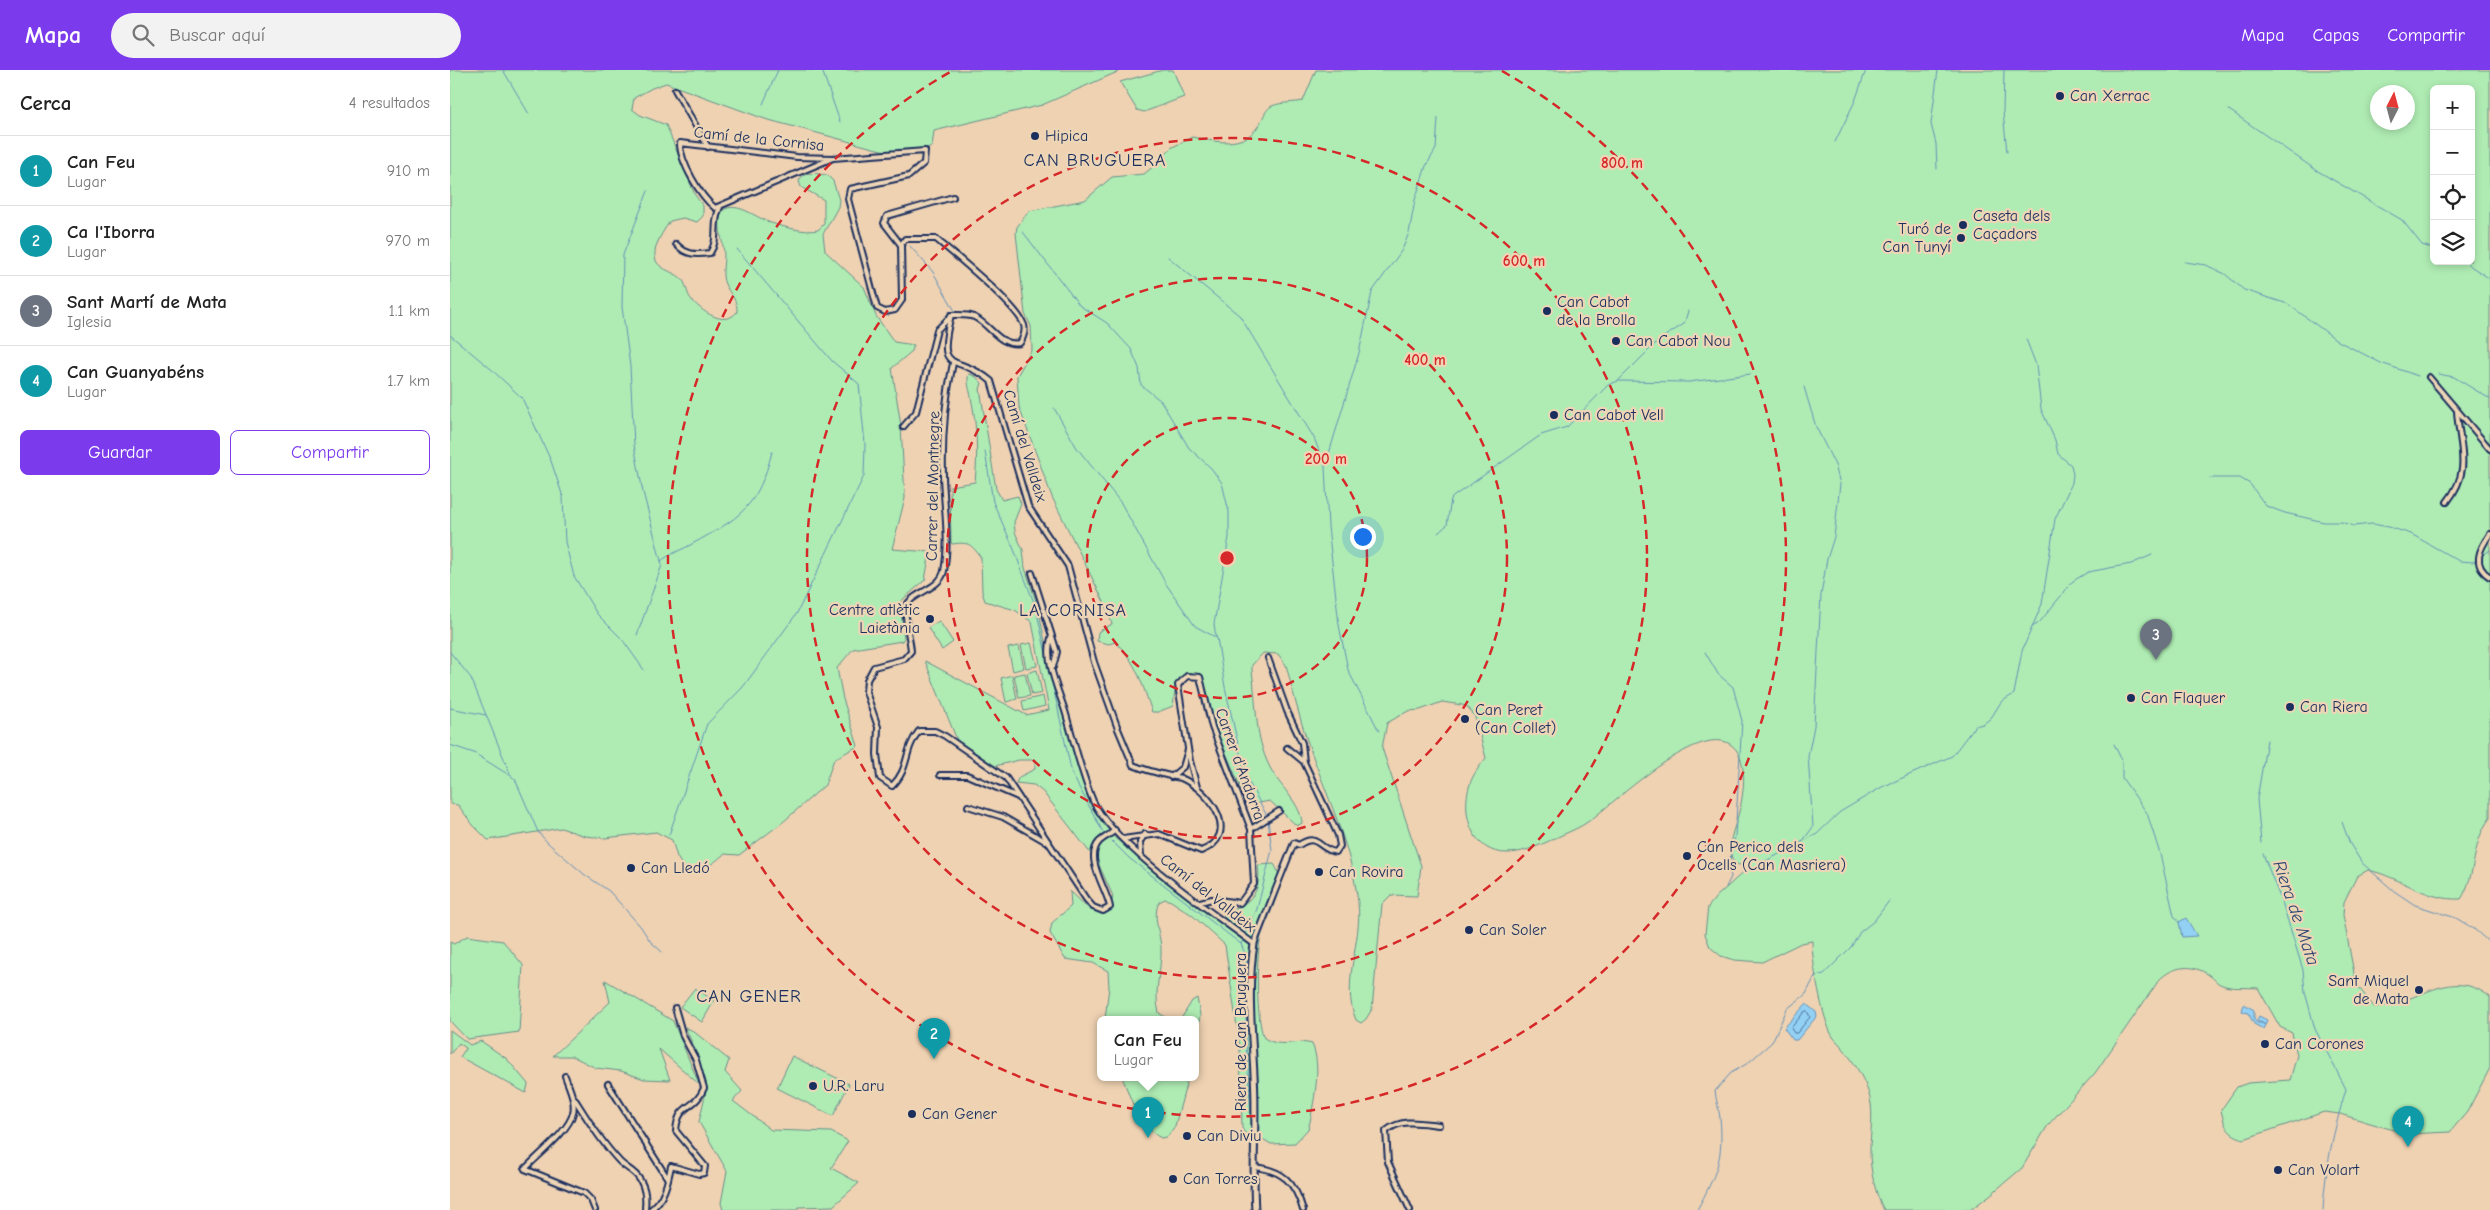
<!DOCTYPE html>
<html lang="es">
<head>
<meta charset="utf-8">
<style>
	body { margin:0; font-family:"Comic Neue",sans-serif; background:#f2f2f2; color:#222 }
	.controls { position:absolute; right:15px; top:15px; display:grid; overflow:hidden; border-radius:8px; box-shadow:0 2px 8px #0003 }
	.controls button { width:45px; height:45px; display:grid; place-items:center; padding:0; border:0; border-bottom:1px solid #e0e0e0; background:#fff; color:#222; font:25px sans-serif }
	.compass { position:absolute; left:1920px; top:15px; width:45px; height:45px; border-radius:50%; background:#fff; box-shadow:0 2px 8px #0003; rotate:6deg }
	.you { position:absolute; left:912px; top:466px; width:18px; height:18px; margin:-12px; border:4px solid #fff; border-radius:50%; background:#1a73e8; box-shadow:0 0 0 8px #1a73e833 }
	.badge { display:grid; place-items:center; width:32px; height:32px; border-radius:50%; background:#7c3aed; color:#fff; font-size:16px; font-weight:700 }
	.pin { position:absolute; translate:-50% -41px; filter:drop-shadow(0 1px 2px #0008) }
	.pin::after { content:''; position:absolute; top:26px; width:18px; height:15px; background:inherit; clip-path:polygon(0 0,100% 0,50% 100%) }
	.popup { position:absolute; left:647px; top:946px; width:102px; height:65px; box-sizing:border-box; display:grid; place-content:center; border-radius:8px; background:#fff; filter:drop-shadow(0 1px 4px #0005); font-size:16px; white-space:nowrap; color:#767676 }
	.popup b { font-size:19px; color:#222 }
	.popup::after { content:''; position:absolute; left:50%; top:100%; margin-left:-10px; border:10px solid transparent; border-top-color:#fff }
	.list { margin:0; padding:0; list-style:none }
	h2 { display:flex; justify-content:space-between; align-items:center; height:65px; margin:0; padding:0 20px; font-size:21px }
	h2 small { font-size:16px; font-weight:400; color:#767676 }
	.list li { display:grid; grid-template-columns:32px 1fr auto; gap:15px; align-items:center; box-sizing:border-box; height:70px; padding:0 20px; border-top:1px solid #e0e0e0 }
	.list b { display:block; font-size:19px; white-space:nowrap }
	.list p { margin:0; font-size:16px; white-space:nowrap; color:#767676 }
	.list em { font-size:16px; font-style:normal; color:#767676 }
	.actions { display:flex; gap:10px; padding:15px 20px }
	.actions a { flex:1; padding:11px 0; border:1px solid #7c3aed; border-radius:8px; text-align:center; font-size:18px; color:#7c3aed }
	.actions .main { background:#7c3aed; color:#fff }
	.icon { flex:none; width:28px; height:28px; fill:none; stroke:currentColor; stroke-width:2; stroke-linecap:round; stroke-linejoin:round }
	.map { position:relative; flex:none; width:2040px; height:1140px; overflow:hidden }
	header { display:flex; align-items:center; gap:30px; box-sizing:border-box; height:70px; padding:0 25px; background:#7c3aed; color:#fff }
	header strong { font-size:24px }
	nav { display:flex; gap:28px; margin-inline-start:auto; font-size:18px }
	.search { width:350px; height:45px; background:#f2f2f2; display:flex; align-items:center; gap:12px; box-sizing:border-box; padding:0 18px; border-radius:28px; color:#767676; font-size:19px }
	main { display:flex }
	aside { flex:1; background:#fff }
	.map>svg:first-child { display:block }
	.green { fill:#afecb3; stroke:#658e88; fill-rule:evenodd }
	.water { fill:#93d1f4; stroke:#6390b8 }
	.lines { fill:none; stroke-linecap:round; stroke-linejoin:round }
	.shore { stroke:#4b709a; stroke-width:1 }
	.stream { stroke:#6390b8; stroke-width:1 }
	.street-casing { stroke:#1b2f5e; stroke-width:8 }
	.secondary-casing { stroke:#1b2f5e; stroke-width:9 }
	.street { stroke:#edd5b6; stroke-width:4 }
	.secondary { stroke:#edd5b6; stroke-width:5 }
	.ring { fill:none; stroke:#d62828; stroke-width:2.5; stroke-dasharray:9 6 }
	.poi-dot { fill:#1b2f5e; stroke:#edd5b6; stroke-width:2 }
	.labels { text-anchor:middle; dominant-baseline:central; stroke-width:4.5; stroke-linejoin:round; paint-order:stroke }
	.poi-label { font-size:16px; fill:#1b2f5e; stroke:#edd5b6; text-anchor:start }
	.street-label { font-size:16px; fill:#1b2f5e; stroke:#edd5b6 }
	.neighbourhood-label { font-size:18px; letter-spacing:1px; fill:#1b2f5e; stroke:#edd5b6 }
	.water-label { font-size:18px; font-style:italic; fill:#2d4774; stroke:#edd5b6 }
	.centre { fill:#d62828; stroke:#edd5b6; stroke-width:2.5 }
	.ring-label { font-size:15px; text-anchor:middle; font-weight:bold; fill:#d62828; stroke:#edd5b6; stroke-width:4.5; stroke-linejoin:round; paint-order:stroke }
</style>
</head>
<body>
<header>
<strong>Mapa</strong>
<div class="search"><svg class="icon" aria-label="search" viewBox="0 0 24 24"><circle cx="10" cy="10" r="6"/><path d="M15 15l6 6"/></svg>Buscar aquí</div>
<nav><a>Mapa</a><a>Capas</a><a>Compartir</a></nav>
</header>
<main>
<aside>
<h2>Cerca<small>4 resultados</small></h2>
<ul class="list">
<li><span class="badge" style="background:#0f9aa8">1</span><div><b>Can Feu</b><p>Lugar</p></div><em>910 m</em></li>
<li><span class="badge" style="background:#0f9aa8">2</span><div><b>Ca l'Iborra</b><p>Lugar</p></div><em>970 m</em></li>
<li><span class="badge" style="background:#6b7280">3</span><div><b>Sant Martí de Mata</b><p>Iglesia</p></div><em>1.1 km</em></li>
<li><span class="badge" style="background:#0f9aa8">4</span><div><b>Can Guanyabéns</b><p>Lugar</p></div><em>1.7 km</em></li>
</ul>
<div class="actions"><a class="main">Guardar</a><a>Compartir</a></div>
</aside>
<div class="map">
<svg width="2040" height="1140" viewBox="0 0 2040 1140">
	<rect width="100%" height="100%" fill="#efd2b2"/>
	<filter id="ink" filterUnits="userSpaceOnUse"><feTurbulence type="fractalNoise" baseFrequency=".02" numOctaves="2"/><feDisplacementMap in="SourceGraphic" scale="10" xChannelSelector="R" yChannelSelector="G"/><feConvolveMatrix kernelMatrix="1 2 1 2 8 2 1 2 1" color-interpolation-filters="sRGB"/></filter>
	<g filter="url(#ink)">
		<g class="green">
			<path d="M0 0H672L592 35 484 61 482 77 440 82 427 79 315 49 216 13 202 18 184 28 182 39 190 45 216 55 245 125 253 136V146L247 152 233 148 220 151C214 160 203 176 205 187 206 199 223 201 231 208 237 214 236 223 241 229 251 241 274 258 287 242 288 229 279 224 275 214 271 205 274 195 274 186 274 171 265 155 273 140 288 131 306 148 321 153 334 157 354 163 368 160L374 154V130L351 117 349 111C354 100 367 104 377 105L383 111 389 130 388 137 373 164 375 181 414 217 426 246 444 272 464 275 462 281 442 298 451 356 455 428 442 479 480 482 475 510 450 532 454 568 452 571 403 579 387 598 393 629 408 676 384 689 375 715 333 752 289 785 274 784C263 794 250 804 234 798L227 787 222 770 206 762 155 768 135 766 111 758 38 770 23 755 8 735 0 734Z"/>
			<path d="M713 0H723L734 27 694 42 687 40 670 12Z"/>
			<path d="M866 0H2040V748C2021 772 2027 804 2011 829 1976 831 1951 807 1918 800L1907 806 1894 832 1893 845 1906 914 1924 937C1968 935 2000 895 2040 927V998L2017 1042 2000 1062 1957 1064 1890 1044 1874 1042 1794 1069C1777 1064 1775 1057 1771 1040L1787 1017 1798 1013 1840 1010 1847 985 1842 963 1830 957 1808 918C1796 917 1782 919 1772 915 1766 913 1764 908 1759 905 1742 893 1723 896 1709 910L1645 1003 1598 1055 1572 1098 1540 1125 1520 1140H1434C1425 1124 1420 1100 1420 1081 1420 1063 1424 1047 1420 1028 1416 1011 1404 992 1393 978 1390 974 1386 971 1383 967 1372 949 1362 893 1362 871L1351 873 1312 892 1284 890 1271 886 1260 877 1255 864 1258 837 1267 826 1298 798 1284 793C1283 790 1281 786 1280 782 1279 769 1286 754 1289 742 1294 724 1299 686 1280 674 1247 653 1164 733 1139 751 1131 757 1121 761 1112 765 1097 772 1075 783 1058 783 1022 784 1010 743 1020 714 1023 704 1030 696 1036 688L1025 647 1018 637 1012 635 992 632 970 640 958 641 937 653 932 678 971 796 967 826 941 825 932 834 922 939 916 949 911 953 906 950C890 912 913 871 908 833 902 780 880 733 862 684 851 655 844 625 836 595L828 584 813 583 802 595V601C807 636 804 671 823 703 832 718 851 735 852 753L847 756 820 731 798 735 759 643 750 606 732 605 726 613 723 636 708 642H702C693 616 686 590 665 572L659 574 647 571 648 562 662 554 656 536 602 427 569 337 567 306 582 279 581 256 575 244 566 163 567 157 579 141 635 130 662 107 694 104 704 96 721 78 742 67C765 71 793 80 809 55 813 49 815 39 822 36 831 32 844 33 853 31ZM1984 19H2021V191H1984ZM1928 22H1958V52H1928Z"/>
			<path d="M519 304 525 306 532 313 530 319 546 419 552 430 568 426 571 434 564 452 565 462 573 480 575 498 588 537 602 606 626 687 636 720 649 748 666 769 767 850C792 833 813 832 808 795L824 794C840 817 814 848 810 871 806 892 806 949 814 968 832 979 844 969 862 974 872 996 864 1029 860 1052L858 1059 845 1073 821 1074 806 1065 795 1063 792 1058 790 977 775 875 742 845 721 831 715 829 709 832C702 847 710 862 711 878 712 900 703 921 709 943L718 949H655L659 917 658 901 643 893 615 889 600 863 602 853 621 836 620 821 639 839 655 844 660 841 663 826 648 793 593 722 584 715 566 713 569 707 585 699V690H569L545 696 507 670 475 591 576 645 599 640 582 552 565 540 535 531 532 522 531 488C521 473 518 472 502 474L501 472 500 416 525 412C528 383 527 356 521 327 520 320 516 311 519 304Z"/>
			<path d="M489 551 503 572 492 580 478 558Z"/>
			<path d="M581 573 587 596 576 598 571 575Z"/>
			<path d="M569 576 574 598 563 601 558 578Z"/>
			<path d="M587 600 592 623 582 625 577 603Z"/>
			<path d="M575 603 580 626 569 628 564 605Z"/>
			<path d="M562 605 567 629 556 632 551 608Z"/>
			<path d="M593 626 595 636 574 641 572 631Z"/>
			<path d="M17 866 53 871 73 895 69 962 17 969 0 951V872L4 874Z"/>
			<path d="M155 910 223 951 249 1014 209 979 220 1010 194 1009 171 1001 146 998 122 986H103L160 932Z"/>
			<path d="M245 918 264 931 252 952 230 937Z"/>
			<path d="M747 928 750 945 746 979V949H731L742 931Z"/>
			<path d="M235 957 243 961 279 990 275 1002 292 1021 283 1031 321 1060 381 1062 398 1071 381 1098 409 1113 383 1136 349 1137 347 1140H273L271 1133 277 1101 249 1052 256 1021 248 986Z"/>
			<path d="M0 960 20 975 31 971 57 989 78 1014 76 1023 10 987 16 978 9 973 0 984Z"/>
			<path d="M342 986 399 1014 383 1046 327 1018Z"/>
			<path d="M672 1007H738L725 1056 717 1067 711 1068C687 1055 682 1030 672 1007Z"/>
		</g>
		<g class="water">
			<path d="M1736 848 1747 866 1732 867 1729 852Z"/>
			<path d="M1356 934 1366 942 1367 946 1347 970H1343L1334 958Z"/>
			<path d="M1794 934 1804 940V949L1807 953H1812L1807 951 1809 946 1817 950 1815 955 1812 953 1815 955 1813 959 1804 954 1798 943 1792 941Z"/>
		</g>
		<g class="lines">
			<path class="shore" d="M1357 941 1360 947 1347 963H1344L1341 958 1354 942Z"/>
			<g class="stream">
				<path d="M53 0 79 44"/>
				<path d="M372 0 390 52"/>
				<path d="M1554 0 1553 42 1557 82"/>
				<path d="M313 34 328 0"/>
				<path d="M1779 40 1866 100 1952 150 1972 175 1984 179"/>
				<path d="M1385 72 1405 31 1416 0"/>
				<path d="M1487 99 1486 74 1481 54 1488 0"/>
				<path d="M573 162 630 236 657 253 681 279 689 298 691 315 711 331 739 378 761 398 772 413 779 442V467L764 554 766 567"/>
				<path d="M460 176 483 202 505 241"/>
				<path d="M718 187 790 246 864 368 875 396"/>
				<path d="M2013 191 2040 209"/>
				<path d="M1735 192 1756 195 1775 204 1794 220 1838 234 1888 271 1931 293 1968 306"/>
				<path d="M0 265 41 299 72 328 101 391 113 427 115 472 124 506 147 544 172 569 194 600"/>
				<path d="M1988 304 2004 307 2040 329"/>
				<path d="M1169 310 1209 270 1234 254 1238 241"/>
				<path d="M604 338 627 378 671 433 716 514 745 556 767 568 775 617 795 705 817 746"/>
				<path d="M535 381 543 432 563 477 586 538 622 704 653 762"/>
				<path d="M1760 408H1790L1800 414 1816 436 1835 443 1874 452H1891L1904 456 1922 454 1939 457 1961 464 2009 491 2023 492 2027 490"/>
				<path d="M988 463 997 455 1001 429 1004 426 1091 365 1117 357 1158 315 1168 311 1239 312 1301 304"/>
				<path d="M2030 487 2040 480"/>
				<path d="M211 491C221 483 232 480 242 474 290 448 308 437 322 382"/>
				<path d="M1582 557 1589 553 1623 511 1638 502 1681 494 1702 485"/>
				<path d="M187 565 212 495 193 422 184 375 180 296 172 237 173 185 198 121"/>
				<path d="M0 582 21 608 61 706 65 709 88 762 98 773 135 805 159 821 191 857 200 871 212 882"/>
				<path d="M1255 582 1268 604 1283 617 1292 651 1285 767 1279 793 1281 807 1276 817"/>
				<path d="M0 638 36 645"/>
				<path d="M929 661 898 600 889 555 878 456 875 397 909 283 922 222 952 180 959 163 965 130 976 96 986 79 988 48"/>
				<path d="M1664 674 1672 691V708L1697 743 1710 784 1724 846 1729 852"/>
				<path d="M0 675 24 683 59 705"/>
				<path d="M1892 752 1900 774 1912 793 1944 821 1965 835 2006 848 2024 859 2040 873"/>
				<path d="M219 765 257 654 293 617 347 543 414 406 415 374 409 314 382 291 287 179"/>
				<path d="M662 771 679 788 791 874"/>
				<path d="M1352 772 1363 757 1358 686 1364 656 1371 525 1377 489 1384 467 1390 414 1385 395 1366 357 1354 317"/>
				<path d="M1811 773 1807 729 1817 670"/>
				<path d="M1813 784 1833 835 1853 900 1855 922 1865 959 1896 1019C1884 1060 1875 1097 1873 1140"/>
				<path d="M1314 792 1367 764 1390 742 1432 717 1502 686 1525 656 1533 654 1541 648 1551 632 1564 624 1572 581 1592 534 1605 449 1622 413 1623 404 1621 395 1608 384 1605 370 1591 339 1586 295 1576 269"/>
				<path d="M802 1059 796 972V886L791 874 807 839 822 780 818 750"/>
				<path d="M1247 1140C1266 1104 1274 1090 1270 1048 1269 1039 1266 1030 1265 1021L1281 1003 1298 993 1322 972 1337 939 1356 924 1365 906 1374 904 1401 877 1410 862 1424 851 1439 831"/>
			</g>
			<g class="street-casing">
				<g id="street">
					<path d="M225 20 258 77"/>
					<path d="M383 88 265 138C250 126 230 92 230 73L347 87 383 88 475 81 474 93 459 106 400 119 398 129 427 238 435 242 445 240 452 230 451 175 455 169H486C505 185 567 235 574 255 576 262 573 268 570 273 549 277 541 255 524 247 517 244 508 245 501 245 485 308 507 282 541 311L578 436 618 496 644 592 668 659 683 695C695 700 707 703 720 706 724 707 728 707 731 708 759 720 793 765 751 781L709 764 673 769"/>
					<path d="M226 174C236 185 245 185 260 183 270 168 261 155 270 137"/>
					<path d="M451 175 434 153 437 146 503 127"/>
					<path d="M503 293C495 329 492 369 493 406 494 437 500 471 494 501 490 521 456 523 456 540 455 553 460 568 461 581L454 589 424 597 417 610 416 622 428 657 427 684 430 708 442 716C460 699 453 681 469 661H485L495 666 556 708 636 829 643 837 653 841 660 837C657 819 634 789 649 772 653 768 660 765 665 760"/>
					<path d="M1979 307 2040 379"/>
					<path d="M453 357 466 342 487 260 500 247"/>
					<path d="M1997 432C2023 399 2009 377 2007 341"/>
					<path d="M2040 464C2030 478 2021 495 2040 507"/>
					<path d="M582 503 607 582 603 597"/>
					<path d="M601 568C594 590 608 619 615 641 624 671 631 703 643 731 663 775 763 843 804 874L844 773 849 775C869 762 868 780 886 782L890 776 888 765 854 692 852 673 837 641 818 588"/>
					<path d="M837 678 854 692"/>
					<path d="M490 705H517L568 727"/>
					<path d="M721 707 733 697 738 680"/>
					<path d="M747 717 740 691 728 615 737 606 750 607 762 657 801 759 804 814 790 833 762 829 750 832"/>
					<path d="M518 736 553 747 595 771"/>
					<path d="M801 759 829 741"/>
					<path d="M691 786 690 772 695 764"/>
					<path d="M115 1006C119 1017 126 1031 123 1043 119 1061 88 1085 75 1099L134 1123 141 1130 145 1140"/>
					<path d="M158 1014 218 1109"/>
					<path d="M124 1028C138 1050 152 1073 170 1092 177 1099 185 1101 190 1110 196 1119 196 1129 195 1140"/>
					<path d="M804 1097C833 1100 845 1112 853 1140"/>
					<path d="M200 1140C214 1131 218 1111 221 1096L249 1104 254 1103 255 1096 226 1061C228 1032 245 1041 254 1018L246 990 233 966 225 938"/>
					<path d="M960 1140 938 1092 936 1061C952 1048 970 1053 989 1055"/>
				</g>
			</g>
			<g class="secondary-casing">
				<path id="secondary" d="M804 874C797 918 802 962 804 1005 807 1050 802 1095 805 1140"/>
			</g>
			<use href="#street" class="street"/>
			<use href="#secondary" class="secondary"/>
		</g>
	</g>
	<g class="ring">
		<circle cx="777" cy="488" r="140"/>
		<circle cx="777" cy="488" r="280"/>
		<circle cx="777" cy="488" r="420"/>
		<path d="M1052 1A559 559 0 1 1 502 1"/>
	</g>
	<g class="poi-dot">
		<circle cx="1610" cy="26" r="5"/>
		<circle cx="585" cy="66" r="5"/>
		<circle cx="1513" cy="155" r="5"/>
		<circle cx="1511" cy="168" r="5"/>
		<circle cx="1097" cy="241" r="5"/>
		<circle cx="1166" cy="271" r="5"/>
		<circle cx="1104" cy="345" r="5"/>
		<circle cx="480" cy="549" r="5"/>
		<circle cx="1681" cy="628" r="5"/>
		<circle cx="1840" cy="637" r="5"/>
		<circle cx="1015" cy="649" r="5"/>
		<circle cx="1237" cy="786" r="5"/>
		<circle cx="181" cy="798" r="5"/>
		<circle cx="869" cy="802" r="5"/>
		<circle cx="1019" cy="860" r="5"/>
		<circle cx="1969" cy="920" r="5"/>
		<circle cx="1815" cy="974" r="5"/>
		<circle cx="363" cy="1016" r="5"/>
		<circle cx="462" cy="1044" r="5"/>
		<circle cx="737" cy="1066" r="5"/>
		<circle cx="1828" cy="1100" r="5"/>
		<circle cx="723" cy="1109" r="5"/>
	</g>
	<g class="labels">
		<g class="poi-label">
			<text x="1620" y="26">Can Xerrac</text>
			<text x="595" y="66">Hipica</text>
			<text x="1523" y="146">Caseta dels<tspan x="1523" dy="18">Caçadors</tspan></text>
			<text x="1501" y="159" text-anchor="end">Turó de<tspan x="1501" dy="18">Can Tunyí</tspan></text>
			<text x="1107" y="232">Can Cabot<tspan x="1107" dy="18">de la Brolla</tspan></text>
			<text x="1176" y="271">Can Cabot Nou</text>
			<text x="1114" y="345">Can Cabot Vell</text>
			<text x="470" y="540" text-anchor="end">Centre atlètic<tspan x="470" dy="18">Laietània</tspan></text>
			<text x="1691" y="628">Can Flaquer</text>
			<text x="1850" y="637">Can Riera</text>
			<text x="1025" y="640">Can Peret<tspan x="1025" dy="18">(Can Collet)</tspan></text>
			<text x="1247" y="777">Can Perico dels<tspan x="1247" dy="18">Ocells (Can Masriera)</tspan></text>
			<text x="191" y="798">Can Lledó</text>
			<text x="879" y="802">Can Rovira</text>
			<text x="1029" y="860">Can Soler</text>
			<text x="1959" y="911" text-anchor="end">Sant Miquel<tspan x="1959" dy="18">de Mata</tspan></text>
			<text x="1825" y="974">Can Corones</text>
			<text x="373" y="1016">U.R. Laru</text>
			<text x="472" y="1044">Can Gener</text>
			<text x="747" y="1066">Can Diviu</text>
			<text x="1838" y="1100">Can Volart</text>
			<text x="733" y="1109">Can Torres</text>
		</g>
		<g class="street-label">
			<text transform="translate(309 69) rotate(6)">Camí de la Cornisa</text>
			<text transform="translate(575 376) rotate(73)">Camí del Valldeix</text>
			<text transform="translate(483 416) rotate(-89)">Carrer del Montnegre</text>
			<text transform="translate(790 694) rotate(70)">Carrer d'Andorra</text>
			<text transform="translate(758 823) rotate(38)">Camí del Valldeix</text>
			<text transform="translate(791 962) rotate(-90)">Riera de Can Bruguera</text>
		</g>
		<g class="neighbourhood-label">
			<text x="645" y="90">CAN BRUGUERA</text>
			<text x="623" y="540">LA CORNISA</text>
			<text x="299" y="926">CAN GENER</text>
		</g>
		<g class="water-label">
			<text transform="translate(1846 843) rotate(71)">Riera de Mata</text>
		</g>
	</g>
	<circle cx="777" cy="488" r="8" class="centre"/>
	<g class="ring-label">
		<text x="1172" y="98">800 m</text>
		<text x="1074" y="196">600 m</text>
		<text x="975" y="295">400 m</text>
		<text x="876" y="394">200 m</text>
	</g>
</svg>
<div class="controls">
<button>+</button>
<button>−</button>
<button><svg class="icon" aria-label="locate" viewBox="0 0 24 24"><circle cx="12" cy="12" r="6"/><path d="M12 2v4M12 18v4M2 12h4M18 12h4"/></svg></button>
<button><svg class="icon" aria-label="layers" viewBox="0 0 24 24"><path d="M12 4l9 5-9 5-9-5zM3 14l9 5 9-5"/></svg></button>
</div>
<svg class="compass" viewBox="-18 -18 36 36"><path d="M0-13l5 13h-10z" fill="#e53935"/><path d="M0 13l5-13h-10z" fill="#767676"/></svg>
<div class="you"></div>
<div class="pin badge" style="left:698px;top:1068px;background:#0f9aa8">1</div>
<div class="popup"><b>Can Feu</b>Lugar</div>
<div class="pin badge" style="left:484px;top:989px;background:#0f9aa8">2</div>
<div class="pin badge" style="left:1706px;top:590px;background:#6b7280">3</div>
<div class="pin badge" style="left:1958px;top:1077px;background:#0f9aa8">4</div>
</div>
</main>
</body>
</html>
